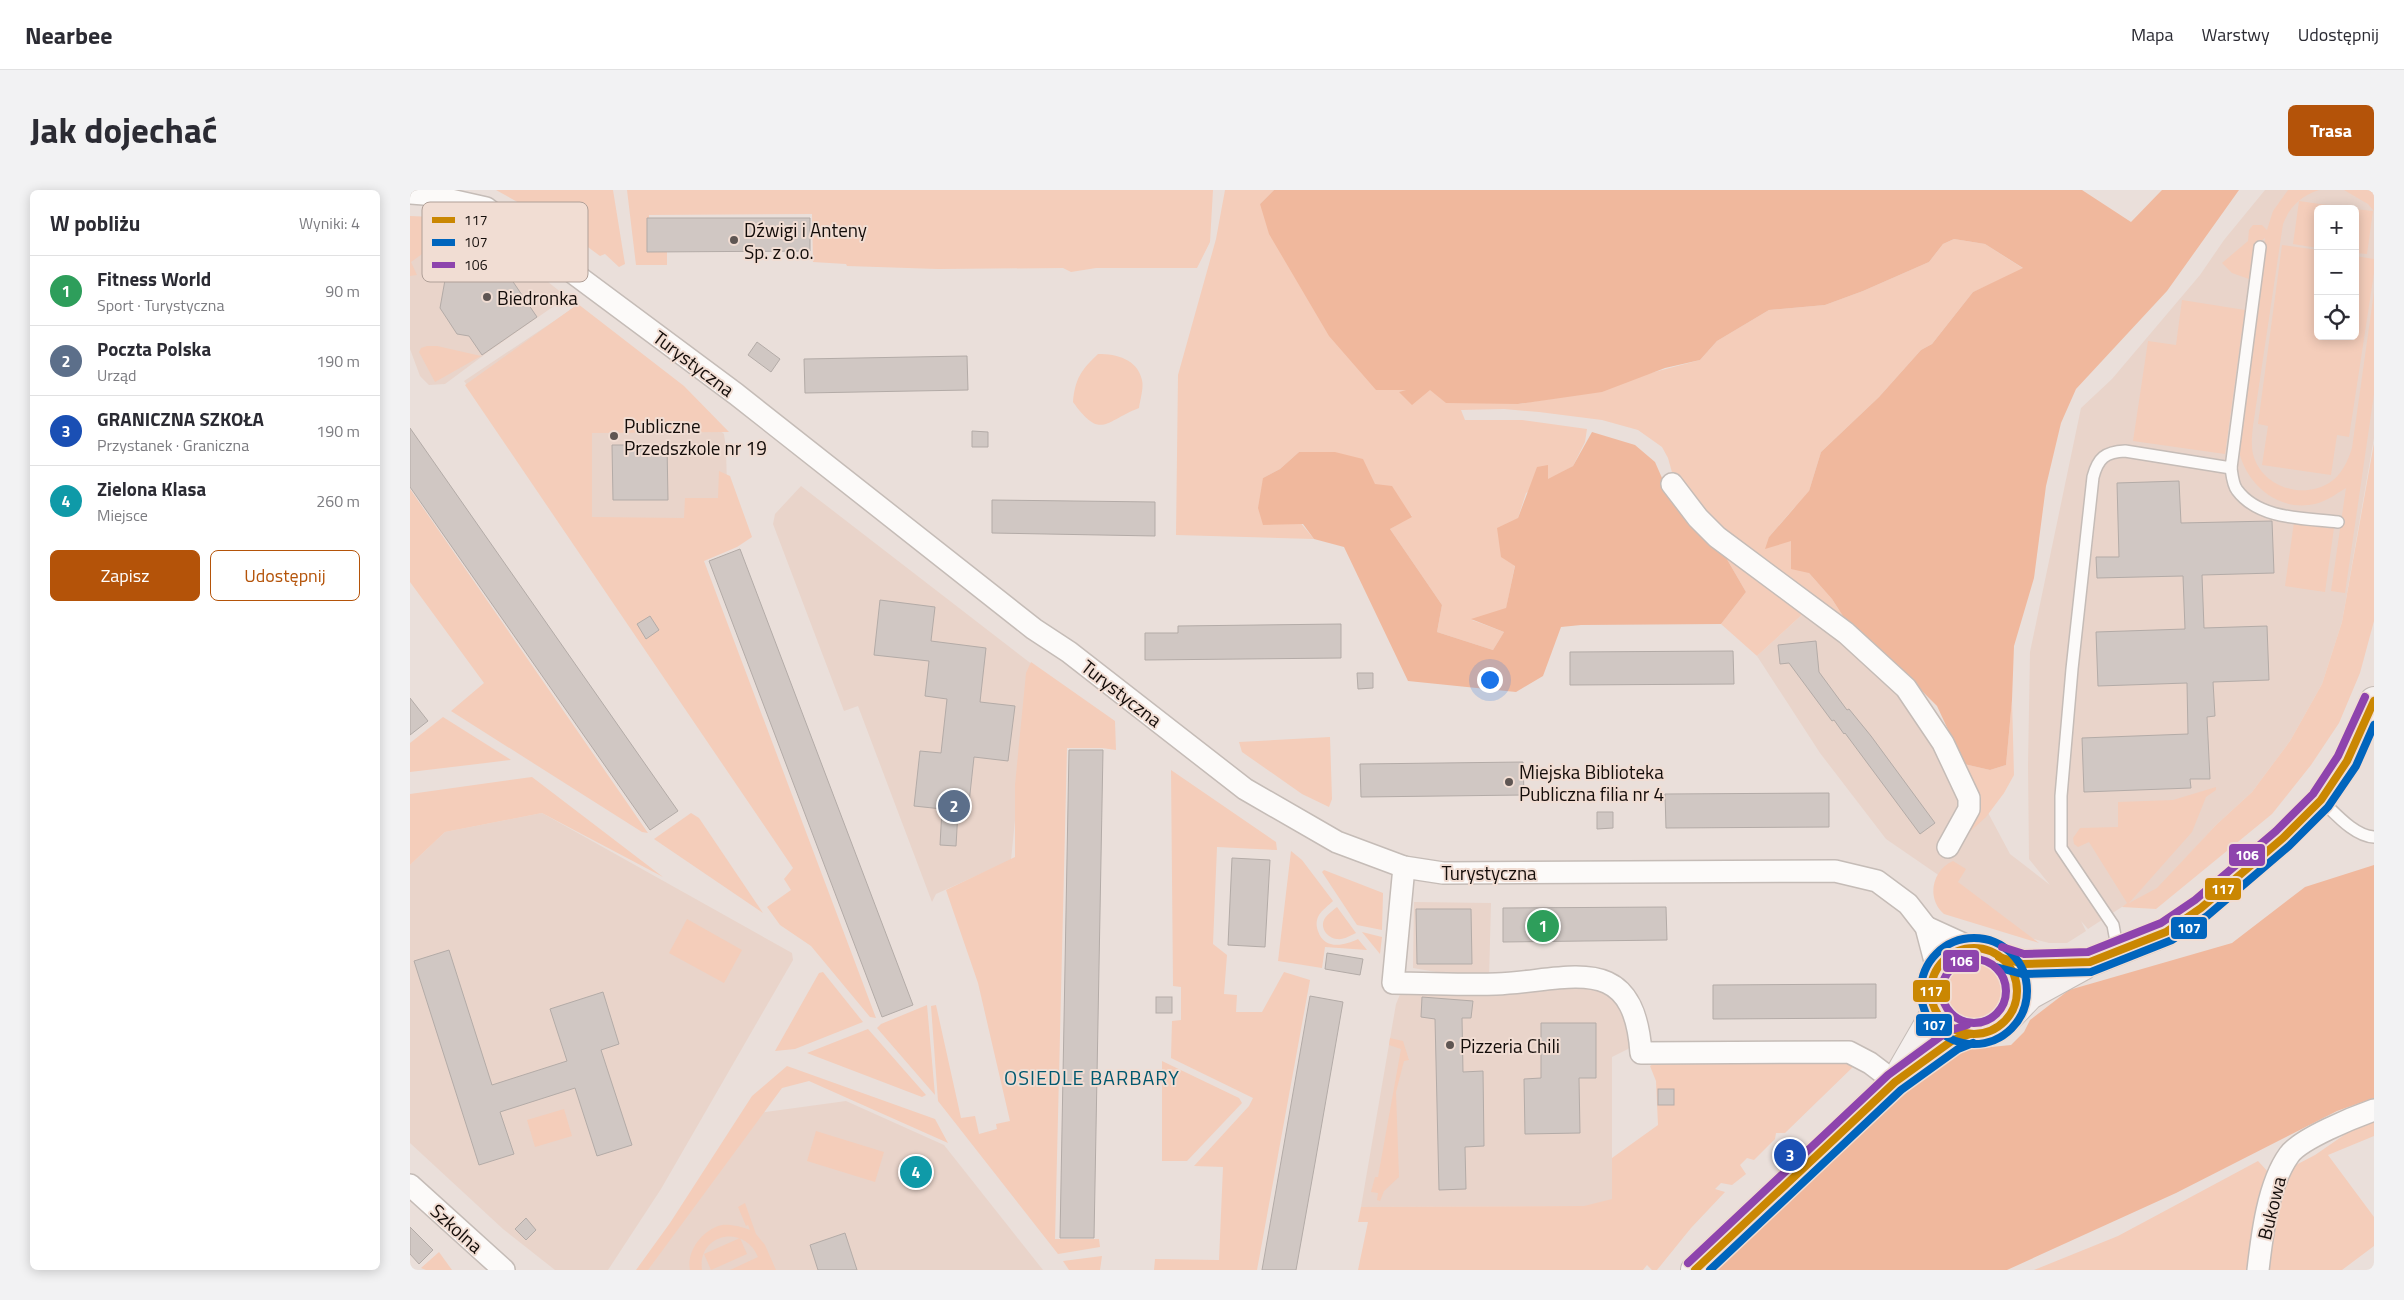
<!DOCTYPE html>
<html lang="pl">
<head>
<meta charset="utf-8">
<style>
	body { margin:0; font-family:"Titillium Web",sans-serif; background:#f2f2f3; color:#2b2b33 }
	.controls { position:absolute; right:15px; top:15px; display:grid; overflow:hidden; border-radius:8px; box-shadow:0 2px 12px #0003 }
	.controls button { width:45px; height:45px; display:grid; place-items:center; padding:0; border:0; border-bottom:1px solid #e1e1e2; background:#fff; color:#2b2b33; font:25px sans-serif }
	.you { position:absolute; left:1079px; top:489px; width:18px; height:18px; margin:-12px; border:4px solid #fff; border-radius:50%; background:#1a73e8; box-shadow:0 0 0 8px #1a73e833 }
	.badge { display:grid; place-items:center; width:32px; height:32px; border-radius:50%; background:#b45309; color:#fff; font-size:16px; font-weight:700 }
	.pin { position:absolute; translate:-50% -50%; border:2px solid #fff; box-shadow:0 1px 5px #0006 }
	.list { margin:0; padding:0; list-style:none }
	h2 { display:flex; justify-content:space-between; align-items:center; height:65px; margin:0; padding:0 20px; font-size:21px }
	h2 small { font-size:16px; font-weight:400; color:#7c7c81 }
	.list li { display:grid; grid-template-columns:32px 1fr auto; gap:15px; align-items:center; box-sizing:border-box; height:70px; padding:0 20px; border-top:1px solid #e1e1e2 }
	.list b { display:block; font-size:19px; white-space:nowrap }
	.list p { margin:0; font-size:16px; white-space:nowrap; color:#7c7c81 }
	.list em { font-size:16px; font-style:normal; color:#7c7c81 }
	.actions { display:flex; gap:10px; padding:15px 20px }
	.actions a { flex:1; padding:11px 0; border:1px solid #b45309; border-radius:8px; text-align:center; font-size:18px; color:#b45309 }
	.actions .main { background:#b45309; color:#fff }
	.icon { flex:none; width:28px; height:28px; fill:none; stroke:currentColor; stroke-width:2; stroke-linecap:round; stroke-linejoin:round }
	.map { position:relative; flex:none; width:1964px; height:1080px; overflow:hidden; border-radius:8px }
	header { display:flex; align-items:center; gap:30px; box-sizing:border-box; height:70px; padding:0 25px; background:#fff; border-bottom:1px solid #e1e1e2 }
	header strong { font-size:24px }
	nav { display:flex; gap:28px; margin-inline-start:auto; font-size:18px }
	.intro { display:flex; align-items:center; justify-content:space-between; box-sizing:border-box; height:120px; padding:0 30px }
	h1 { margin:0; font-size:35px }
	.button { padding:12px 22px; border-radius:8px; background:#b45309; color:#fff; font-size:18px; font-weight:700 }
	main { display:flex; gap:30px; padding:0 30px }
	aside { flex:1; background:#fff; border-radius:8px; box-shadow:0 2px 12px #0003 }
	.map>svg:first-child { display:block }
	.built { fill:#e9d4ca; fill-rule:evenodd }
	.green { fill:#f4cdba }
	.forest { fill:#f0b89d }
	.building { fill:#d0c7c3; stroke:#b3aba7 }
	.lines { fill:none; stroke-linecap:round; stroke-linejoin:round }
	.lane-casing { stroke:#c5bcb7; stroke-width:14 }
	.street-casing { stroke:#c5bcb7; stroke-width:24 }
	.secondary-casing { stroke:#c5bcb7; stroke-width:30 }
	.lane { stroke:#fcfaf9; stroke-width:11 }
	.street { stroke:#fcfaf9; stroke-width:21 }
	.secondary { stroke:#f5f0ee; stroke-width:28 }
	.bus-1-casing { stroke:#f1ddd3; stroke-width:11 }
	.bus-2-casing { stroke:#f1ddd3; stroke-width:11 }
	.bus-3-casing { stroke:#f1ddd3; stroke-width:11 }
	.bus-1 { stroke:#ca8702; stroke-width:8 }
	.bus-2 { stroke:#0065bd; stroke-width:8 }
	.bus-3 { stroke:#8e44ad; stroke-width:8 }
	.poi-dot { fill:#5f5653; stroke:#f1ddd3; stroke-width:2 }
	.labels { text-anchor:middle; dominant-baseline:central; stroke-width:4; stroke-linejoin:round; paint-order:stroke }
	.poi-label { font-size:19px; fill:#140d0a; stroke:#f1ddd3; text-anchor:start }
	.street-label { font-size:19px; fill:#140d0a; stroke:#f1ddd3 }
	.neighbourhood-label { font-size:20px; letter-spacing:1px; fill:#00586f; stroke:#f1ddd3 }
	.key { fill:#f1ddd3; stroke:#af9f97; stroke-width:1 }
	.key-label { font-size:14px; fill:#140d0a }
	.line-badge { stroke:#f1ddd3; stroke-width:2 }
	.badge-label { font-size:14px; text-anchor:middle; font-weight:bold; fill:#fff }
</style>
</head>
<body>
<header>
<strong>Nearbee</strong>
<nav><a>Mapa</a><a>Warstwy</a><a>Udostępnij</a></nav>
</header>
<div class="intro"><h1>Jak dojechać</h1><a class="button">Trasa</a></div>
<main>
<aside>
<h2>W pobliżu<small>Wyniki: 4</small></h2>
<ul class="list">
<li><span class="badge" style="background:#2e9e5b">1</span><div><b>Fitness World</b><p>Sport · Turystyczna</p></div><em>90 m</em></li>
<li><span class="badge" style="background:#5c6f8a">2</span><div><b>Poczta Polska</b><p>Urząd</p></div><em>190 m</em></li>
<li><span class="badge" style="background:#1a4fb4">3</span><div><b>GRANICZNA SZKOŁA</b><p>Przystanek · Graniczna</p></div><em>190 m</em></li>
<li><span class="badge" style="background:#0f9aa8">4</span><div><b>Zielona Klasa</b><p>Miejsce</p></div><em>260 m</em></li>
</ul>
<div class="actions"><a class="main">Zapisz</a><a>Udostępnij</a></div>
</aside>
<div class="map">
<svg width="1964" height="1080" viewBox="0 0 1964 1080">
	<rect width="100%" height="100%" fill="#eadfda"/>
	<g class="built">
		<path d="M1855 0H1964V248L1932 432 1912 494 1880 551 1842 602 1806 635 1739 708 1718 713 1678 739 1671 731 1676 741 1657 753H1639L1620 748 1476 649 1410 563 1347 466 1405 413 1527 527 1600 664 1640 695 1619 669 1618 575 1620 462 1671 218 1702 189 1790 85 1814 50ZM1908 19H1945V146H1908Z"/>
		<path d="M0 30 27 34 94 64 133 88 157 107 78 162 35 194 19 195 10 186 0 159Z"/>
		<path d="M162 119 314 244 316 259 318 335 188 372 54 191Z"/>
		<path d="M391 296 623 475 620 480 601 670 526 704 522 712 448 516 434 521 363 334 365 324Z"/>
		<path d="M132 623 382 763 383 770 251 999 198 1080H145L93 1039 0 953V675L35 642Z"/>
		<path d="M1004 712 1081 713 1079 789 1072 790 1003 778Z"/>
		<path d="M1143 791 1183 794 1209 806 1224 849 1218 859 1202 867V1016L951 1017 986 814 991 802 1075 805Z"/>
		<path d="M436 911 534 955 633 1080H236L349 923Z"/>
	</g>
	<g class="green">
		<path d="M86 0H203L215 74 209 77 195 64 190 66 147 34Z"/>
		<path d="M217 0H803L800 52 787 78H686L661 82 653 78 528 79 437 76 436 74 403 72 402 24 239 25V61H257V75H226Z"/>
		<path d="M815 0H864L850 14 999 200 989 202 1020 199 1108 214 1146 208 1290 170 1307 151 1359 120 1415 115 1453 101 1519 72 1533 54 1544 49 1575 54 1614 79 1563 102 1522 154 1511 160 1469 207 1411 262 1399 301 1401 304 1384 318 1359 347 1381 351 1399 383 1422 409 1442 440 1305 340 1263 286 1258 268 1252 257 1228 240 1192 230 1129 222 1094 219 1051 220 1055 230H1112L1177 239 1175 252 1163 276 1116 303 1108 328 1105 375 1096 419 1062 430 1094 442 1083 460 1027 442 1032 415 980 339 1002 326 965 295 889 262 870 279 853 288 904 349 766 345 768 185 806 49Z"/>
		<path d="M1878 0H1909C1891 6 1880 16 1873 34L1843 236C1842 245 1841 255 1843 264 1851 296 1891 310 1919 293 1931 286 1938 271 1942 258L1964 102V204L1935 403 1921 401 1936 298C1926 304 1917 311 1905 314 1863 323 1829 287 1827 248L1855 48 1845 55 1839 89 1822 83 1812 73 1838 51 1839 40 1843 35H1852L1857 40 1863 21Z"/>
		<path d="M1934 0H1964V21L1958 14Z"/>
		<path d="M1889 11 1945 19H1908V58L1883 54Z"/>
		<path d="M1945 19 1963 21 1957 64 1945 63Z"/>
		<path d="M0 26 23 27 55 33 1 72 7 85 0 86Z"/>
		<path d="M1872 55 1908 60V146H1945V66L1964 69V83L1939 247 1927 245 1921 285 1852 275 1858 236 1848 234Z"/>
		<path d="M1772 110 1835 120 1815 264 1723 251 1738 151 1766 155Z"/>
		<path d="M168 114 274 196 319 242 182 243V327L274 328 275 308H308L309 281 320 286 342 347 327 357 294 371 466 828 460 827 401 756 370 735 357 717 381 700 374 689 383 678 55 195Z"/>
		<path d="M17 156H27L71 166 25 192 9 162 11 158Z"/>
		<path d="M688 164C707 164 727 169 732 190 734 198 730 210 729 218 695 231 691 251 663 212 665 189 671 180 688 164Z"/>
		<path d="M1964 253V431L1950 483 1929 533 1901 575 1862 624 1746 719 1712 717 1717 713 1679 652 1668 657 1664 654 1663 648 1670 638 1708 637V612L1763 610 1806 597V600L1796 607 1782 642 1719 713 1747 698 1806 635 1842 602 1880 551 1912 494 1932 432Z"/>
		<path d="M0 299 238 643 232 642 41 521 74 493 0 392Z"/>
		<path d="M1884 332 1924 338 1915 402 1875 396Z"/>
		<path d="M1311 359 1396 421 1347 466 1311 434 1336 402Z"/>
		<path d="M621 472 705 531 706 560 692 558H657L645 1049H689L690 1057 648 1064 528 911 521 816 526 815 551 928 565 926 569 944 587 939 586 934 600 931 568 793 536 700 605 667V595L616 483Z"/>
		<path d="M1602 510 1604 585 1594 603 1576 627 1553 648 1554 574 1580 580 1596 575Z"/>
		<path d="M33 527 101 570 0 582V553Z"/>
		<path d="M920 547 922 609 919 617 892 604 832 562 829 552Z"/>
		<path d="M761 580 866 652 867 660 807 657 803 754 817 765 814 804 827 805 826 822H852L874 782 900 790 847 1080H744L745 1069 809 1070 813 977 784 976 839 916 843 908 761 868 762 831 771 830V797L763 796Z"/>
		<path d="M122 587 253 687 132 623 35 642 0 675V604Z"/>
		<path d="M281 623 289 628 353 723 244 649Z"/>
		<path d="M881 661 892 670 923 711C919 715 912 720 909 725 906 730 906 736 908 741 914 760 934 756 948 749L957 760 915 757 912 778 868 771Z"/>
		<path d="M1543 671 1556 679 1548 692 1629 753 1534 724C1516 709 1522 680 1543 671Z"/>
		<path d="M914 680 973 703 972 740 947 735 912 682Z"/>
		<path d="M927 717 946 743C940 746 933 750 927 749 917 748 909 737 915 728 918 724 923 720 927 717Z"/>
		<path d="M277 729 332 760 314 793 259 763Z"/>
		<path d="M952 742 972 747 970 764Z"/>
		<circle cx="1567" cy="802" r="30"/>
		<path d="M413 782 453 832 385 859 365 861 409 783Z"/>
		<path d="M517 815 525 905 467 838 471 834Z"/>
		<path d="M458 839 516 905 512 907 397 863Z"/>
		<path d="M980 848 993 851 999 870 994 871 986 902 989 987 974 1001 970 1011 967 1010 968 1003 961 1002 965 987H968L991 859 979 855Z"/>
		<path d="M1425 867 1446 874 1375 943H1366L1365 949 1344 970 1337 968 1330 975 1336 984 1322 995 1311 993 1305 999 1315 1002 1281 1038 1247 1080H1242L1237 1075 1233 1080H948L958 1032H948L951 1017 1174 1016 1202 1009V968L1248 935 1246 891 1240 876 1252 868Z"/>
		<path d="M752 871 829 908 832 913 777 971H752Z"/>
		<path d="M377 876 525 929 538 953 399 891 372 898 238 1080H226L260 1033 342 906Z"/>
		<path d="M154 919 162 946 125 957 117 930Z"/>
		<path d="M1964 928V946L1918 965 1964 1027V1056L1932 1080H1854L1871 1001 1884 976 1905 965 1953 932Z"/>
		<path d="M406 941 474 962 465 992 397 971Z"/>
		<path d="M1848 971 1859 983 1841 1080H1624L1708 1046Z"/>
		<path d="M335 1013 346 1044 355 1055 366 1080H320L348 1067C334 1033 287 1044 292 1080H280C276 1061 293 1039 312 1035 321 1034 332 1037 340 1040L338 1035 336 1036 328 1017Z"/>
		<path d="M330 1048 337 1064 301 1080 294 1064Z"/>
		<path d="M29 1062 42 1080H16L11 1078Z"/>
		<path d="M692 1066 690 1080H659L653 1071Z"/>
	</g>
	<g class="forest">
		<path d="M864 0H1672L1721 32 1752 0H1829L1757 101 1666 199 1651 233 1636 296 1624 388 1604 456 1602 510 1596 575 1580 580 1554 574 1527 516 1495 484 1442 440 1422 409 1399 383 1381 379V351L1355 359 1359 347 1399 301 1411 262 1469 207 1511 160 1522 154 1563 102 1613 78 1575 54 1544 49 1533 54 1519 72 1453 101 1415 115 1359 120 1307 151 1290 170 1255 178 1192 202 1108 214 1036 213 1020 200 1002 215 989 202 996 200H966L919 146 859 44 850 14Z"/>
		<path d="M1182 242 1225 255 1245 272 1259 304 1311 359 1336 402 1311 434 1171 435 1151 437 1133 486 1106 502 998 491 934 357 904 349 893 334 853 335 848 318 853 288 870 279 889 262H925L953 269 965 294 982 296 1002 327 980 339 1032 415 1027 442 1083 460 1094 442 1061 429 1096 418 1105 376 1091 367 1087 338 1108 328 1127 277 1138 275V289L1163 276Z"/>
		<path d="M1964 675V908L1927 921 1766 1003 1597 1080H1302L1542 861 1601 855 1614 842 1620 830 1659 800 1822 753 1895 697Z"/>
	</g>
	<g class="building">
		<path d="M237 28H400V61L237 62Z"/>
		<path d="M59 73 95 80 127 127 72 165 59 146 47 144 30 118 35 90Z"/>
		<path d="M347 152 370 169 361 182 338 165Z"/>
		<path d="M557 166 558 200 395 203 394 169Z"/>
		<path d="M0 238 268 621 240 640 0 297Z"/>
		<path d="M562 241 578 242V257H562Z"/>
		<path d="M202 255H257L258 310H203Z"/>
		<path d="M1769 291 1771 333 1862 331 1864 383 1792 385 1794 438 1857 436 1859 490 1803 492 1805 526 1797 527 1800 589H1780L1781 598 1674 602 1672 548 1778 544 1777 493 1688 496 1686 442 1775 439 1773 386 1687 388 1686 367H1709L1707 293Z"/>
		<path d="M582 310 745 312V346L582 343Z"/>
		<path d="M330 359 503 815 472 827 299 371Z"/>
		<path d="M470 410 525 417 521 451 576 458 570 512 605 516 598 571 564 567 558 622 548 621 546 656 530 655 532 619 504 616 510 561 531 563 537 509 515 506 519 471 464 465Z"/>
		<path d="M240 426 249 440 236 449 227 434Z"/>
		<path d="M931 434V468L735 470V443H768V436Z"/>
		<path d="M1406 451 1409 482 1437 520 1439 519 1461 546 1525 633 1510 644 1435 543 1434 544 1424 530 1422 531 1379 473 1370 474 1368 455Z"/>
		<path d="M1323 461 1324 494 1160 495V462Z"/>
		<path d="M947 483H963V498L948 499Z"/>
		<path d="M0 508 18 531 0 545Z"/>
		<path d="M659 560H693L684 1048H650Z"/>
		<path d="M1113 572 1114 605 951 607 950 574Z"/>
		<path d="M1419 603V637L1256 638 1255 604Z"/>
		<path d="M1187 622H1203V638L1187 639Z"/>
		<path d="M822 668 860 670 855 757 818 755Z"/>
		<path d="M1256 717 1257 750 1093 752V718Z"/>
		<path d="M1006 719H1061L1062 774H1007Z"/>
		<path d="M39 760 82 895 157 871 140 819 193 802 209 854 191 860 222 955 187 966 165 898 90 922 104 964 69 975 4 771Z"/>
		<path d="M917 763 953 769 950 785 915 779Z"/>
		<path d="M1466 794V828L1303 829V795Z"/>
		<path d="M900 806 933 812 905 973 886 1080H852Z"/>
		<rect x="746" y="807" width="16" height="16"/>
		<path d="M1012 807 1063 811 1061 828H1052L1053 882 1073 881 1074 956 1055 957 1056 999 1029 1000 1025 829 1011 827Z"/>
		<path d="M1131 833H1186V888H1169L1170 943 1115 944 1114 889 1131 888Z"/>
		<rect x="1248" y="899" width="16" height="16"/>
		<path d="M497 971 518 977 514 993 493 987Z"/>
		<path d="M116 1028 126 1040 116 1050 105 1039Z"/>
		<path d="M0 1037 23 1060 9 1074 0 1064Z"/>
		<path d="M435 1043 447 1080H408L400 1055Z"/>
	</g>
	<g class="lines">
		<g class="lane-casing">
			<g id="lane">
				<path d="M1821 278C1822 285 1823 295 1827 300 1849 330 1895 328 1928 332"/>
				<path d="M1911 610C1925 623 1944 646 1964 647"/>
				<path d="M1708 762 1703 735 1651 658V606L1662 479 1683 287C1688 268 1695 262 1715 261L1821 278 1850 57"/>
			</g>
		</g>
		<g class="street-casing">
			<g id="street">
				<path d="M0 3 14 4 76 18 326 204 624 439 659 462 835 599 927 652 994 677 1033 683 1425 681 1467 691 1498 714 1516 737 1527 779"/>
				<path d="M1262 294 1288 328 1307 347 1436 443 1496 498 1533 553 1559 608V619L1538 657"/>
				<path d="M994 677 983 793C1017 793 1052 795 1086 794 1159 791 1224 759 1231 863L1439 862 1460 873 1485 892"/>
				<path d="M1516 737 1562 758"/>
				<path d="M0 995 94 1080"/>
				<path d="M1848 1080C1852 1045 1858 994 1879 965 1890 949 1944 927 1964 920"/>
			</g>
		</g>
		<g class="secondary-casing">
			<g id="secondary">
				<circle cx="1564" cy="801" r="43"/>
				<path d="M1589 767 1613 774 1680 772 1756 742 1791 718 1873 648 1911 610 1937 571 1964 511"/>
				<path d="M1598 828 1620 805 1673 776"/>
				<path d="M1492 880 1526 821"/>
				<path d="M1285 1080 1485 892 1543 850 1560 844"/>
			</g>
		</g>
		<use href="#lane" class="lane"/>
		<use href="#street" class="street"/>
		<use href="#secondary" class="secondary"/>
		<g class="bus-1-casing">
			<g id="bus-1">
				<circle cx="1564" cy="801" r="43"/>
				<path d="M1589 767 1613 774 1680 772 1756 742 1791 718 1873 648 1911 610 1937 571 1964 511"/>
				<path d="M1285 1080 1485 892 1543 850 1560 844"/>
			</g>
		</g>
		<g class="bus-2-casing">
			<g id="bus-2">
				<circle cx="1564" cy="801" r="53"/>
				<path d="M1586 777 1612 784 1681 782 1762 750 1797 726 1879 656 1918 617 1946 576 1964 535"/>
				<path d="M1300 1080 1491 900 1548 859 1563 853"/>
			</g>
		</g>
		<g class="bus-3-casing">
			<g id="bus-3">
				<path d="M1592 757 1614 764 1678 762 1751 733 1785 710 1866 641 1903 604 1928 566 1955 507"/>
				<circle cx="1564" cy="801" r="32"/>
				<path d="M1278 1073 1478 885 1538 841 1557 835"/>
			</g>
		</g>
		<use href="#bus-1" class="bus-1"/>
		<use href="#bus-2" class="bus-2"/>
		<use href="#bus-3" class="bus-3"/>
	</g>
	<g class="poi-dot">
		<circle cx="324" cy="50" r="5"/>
		<circle cx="77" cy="107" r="5"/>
		<circle cx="204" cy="246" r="5"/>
		<circle cx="1099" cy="592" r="5"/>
		<circle cx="1040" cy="855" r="5"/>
	</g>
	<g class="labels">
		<g class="poi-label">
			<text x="334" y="39">Dźwigi i Anteny<tspan x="334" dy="22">Sp. z o.o.</tspan></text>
			<text x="87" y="107">Biedronka</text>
			<text x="214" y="235">Publiczne<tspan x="214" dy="22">Przedszkole nr 19</tspan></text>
			<text x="1109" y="581">Miejska Biblioteka<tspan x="1109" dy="22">Publiczna filia nr 4</tspan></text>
			<text x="1050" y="855">Pizzeria Chili</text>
		</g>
		<g class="street-label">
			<text transform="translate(284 173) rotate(37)">Turystyczna</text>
			<text transform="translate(712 503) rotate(38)">Turystyczna</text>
			<text x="1079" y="682">Turystyczna</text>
			<text transform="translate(1861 1018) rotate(-76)">Bukowa</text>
			<text transform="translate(47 1038) rotate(42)">Szkolna</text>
		</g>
		<g class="neighbourhood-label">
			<text x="682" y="887">OSIEDLE BARBARY</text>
		</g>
	</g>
	<rect x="12" y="12" width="166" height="80" rx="8" class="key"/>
	<rect x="22" y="27" width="23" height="6" fill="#ca8702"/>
	<rect x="22" y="49" width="23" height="7" fill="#0065bd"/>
	<rect x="22" y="72" width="23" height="6" fill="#8e44ad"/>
	<g class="key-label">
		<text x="54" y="35">117</text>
		<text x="54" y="57">107</text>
		<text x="54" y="80">106</text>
	</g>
	<g class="line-badge">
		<rect x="1818" y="653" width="38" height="24" rx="5" fill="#8e44ad"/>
		<rect x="1794" y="687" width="38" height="24" rx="5" fill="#ca8702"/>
		<rect x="1760" y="726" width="38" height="24" rx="5" fill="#0065bd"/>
		<rect x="1532" y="759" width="38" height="24" rx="5" fill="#8e44ad"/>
		<rect x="1502" y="789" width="39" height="24" rx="5" fill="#ca8702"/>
		<rect x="1505" y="823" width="38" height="24" rx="5" fill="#0065bd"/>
	</g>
	<g class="badge-label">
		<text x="1837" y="670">106</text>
		<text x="1813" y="704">117</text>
		<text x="1779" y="743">107</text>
		<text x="1551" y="776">106</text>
		<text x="1521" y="806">117</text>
		<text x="1524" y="840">107</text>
	</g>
</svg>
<div class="controls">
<button>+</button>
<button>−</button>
<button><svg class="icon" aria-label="locate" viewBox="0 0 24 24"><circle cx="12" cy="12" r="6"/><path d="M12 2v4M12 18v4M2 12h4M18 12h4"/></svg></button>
</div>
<div class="you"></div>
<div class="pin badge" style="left:1133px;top:736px;background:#2e9e5b">1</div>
<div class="pin badge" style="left:544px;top:616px;background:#5c6f8a">2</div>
<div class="pin badge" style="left:1380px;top:965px;background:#1a4fb4">3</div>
<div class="pin badge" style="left:506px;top:982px;background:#0f9aa8">4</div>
</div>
</main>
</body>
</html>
